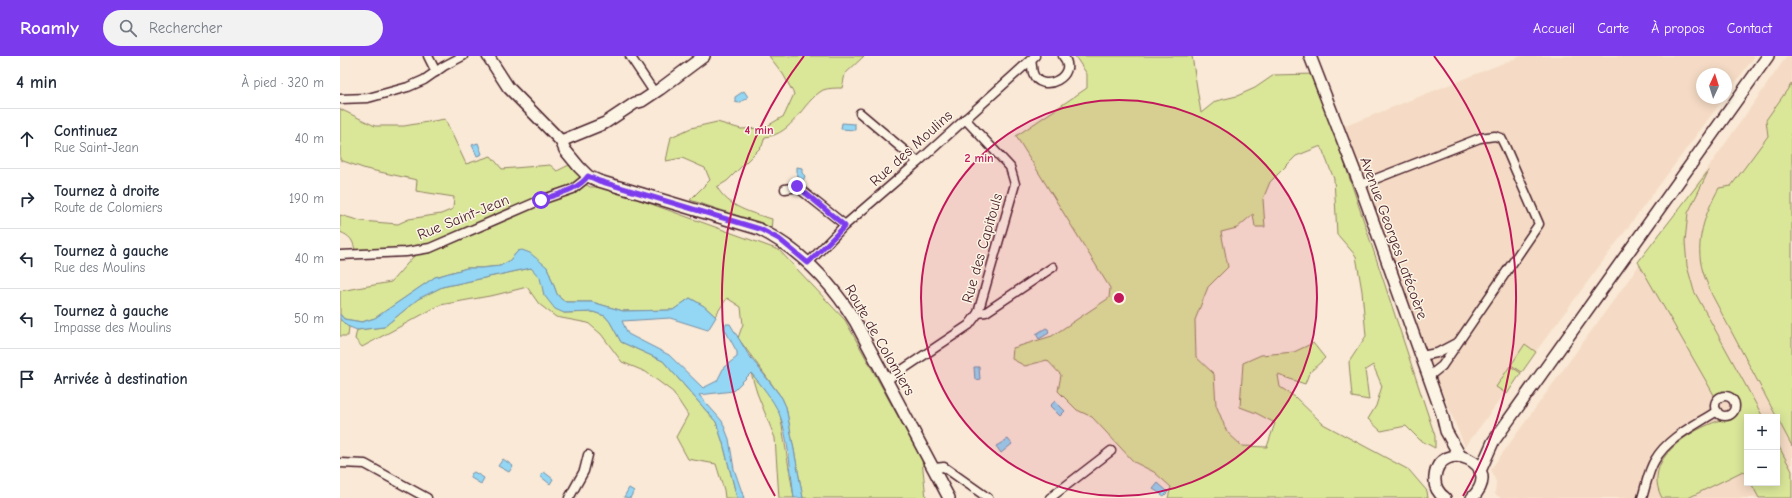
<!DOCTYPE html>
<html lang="fr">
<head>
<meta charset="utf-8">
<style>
	body { margin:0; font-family:"Comic Neue",sans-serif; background:#f2f2f3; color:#1f2937 }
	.controls { position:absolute; right:12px; bottom:12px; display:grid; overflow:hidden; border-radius:0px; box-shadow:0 2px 10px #0003 }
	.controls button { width:36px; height:36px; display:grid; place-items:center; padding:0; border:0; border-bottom:1px solid #e0e1e3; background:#fff; color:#1f2937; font:20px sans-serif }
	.compass { position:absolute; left:1356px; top:12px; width:36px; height:36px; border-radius:50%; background:#fff; box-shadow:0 2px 10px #0003; rotate:4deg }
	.stop { position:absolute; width:12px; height:12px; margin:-9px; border:3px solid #7c3aed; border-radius:50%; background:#fff }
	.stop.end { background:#7c3aed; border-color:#fff; box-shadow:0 1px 4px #0008 }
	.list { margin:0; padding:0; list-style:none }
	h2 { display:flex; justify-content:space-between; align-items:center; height:52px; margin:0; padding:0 16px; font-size:17px }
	h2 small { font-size:13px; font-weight:400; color:#747a83 }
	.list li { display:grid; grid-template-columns:26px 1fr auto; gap:12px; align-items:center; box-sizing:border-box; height:60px; padding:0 16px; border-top:1px solid #e0e1e3 }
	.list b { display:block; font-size:15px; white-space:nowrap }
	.list p { margin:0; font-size:13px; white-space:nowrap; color:#747a83 }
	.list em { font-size:13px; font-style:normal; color:#747a83 }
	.icon { flex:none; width:22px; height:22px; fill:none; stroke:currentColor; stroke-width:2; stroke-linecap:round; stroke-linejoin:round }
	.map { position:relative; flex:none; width:1452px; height:442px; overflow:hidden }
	header { display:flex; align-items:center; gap:24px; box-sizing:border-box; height:56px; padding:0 20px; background:#7c3aed; color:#fff }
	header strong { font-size:19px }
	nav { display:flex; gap:22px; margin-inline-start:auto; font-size:14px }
	.search { width:280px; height:36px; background:#f2f2f3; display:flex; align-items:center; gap:10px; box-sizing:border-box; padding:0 14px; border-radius:22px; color:#747a83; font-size:15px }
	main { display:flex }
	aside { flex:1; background:#fff }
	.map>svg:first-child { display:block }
	.built { fill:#f5dbc5; fill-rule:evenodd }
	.green { fill:#dae799; stroke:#928362 }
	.water { fill:#93d7f5; stroke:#768da4 }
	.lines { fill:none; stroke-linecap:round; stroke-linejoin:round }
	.street-casing { stroke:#4a1f2b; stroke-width:11 }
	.secondary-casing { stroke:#4a1f2b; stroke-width:14 }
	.street { stroke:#fcf5e5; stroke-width:8 }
	.secondary { stroke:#fcf5e5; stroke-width:11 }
	.route { stroke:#7c3aed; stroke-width:5 }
	.ring { fill:none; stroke:#c2185b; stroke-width:2 }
	.labels { text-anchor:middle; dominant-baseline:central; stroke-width:3; stroke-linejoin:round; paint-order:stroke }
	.street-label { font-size:15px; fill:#4a1f2b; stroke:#fcf5e5 }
	.centre { fill:#c2185b; stroke:#fcf5e5; stroke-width:2 }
	.ring-label { font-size:12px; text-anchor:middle; font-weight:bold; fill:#c2185b; stroke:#fcf5e5; stroke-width:3; stroke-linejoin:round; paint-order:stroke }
</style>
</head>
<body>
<header>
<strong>Roamly</strong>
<div class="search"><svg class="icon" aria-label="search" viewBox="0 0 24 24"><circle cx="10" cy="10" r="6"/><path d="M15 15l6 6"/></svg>Rechercher</div>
<nav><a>Accueil</a><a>Carte</a><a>À propos</a><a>Contact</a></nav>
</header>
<main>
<aside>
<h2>4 min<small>À pied · 320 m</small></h2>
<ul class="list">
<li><svg class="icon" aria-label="ahead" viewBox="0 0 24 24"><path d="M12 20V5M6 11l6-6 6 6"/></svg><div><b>Continuez</b><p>Rue Saint-Jean</p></div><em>40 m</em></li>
<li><svg class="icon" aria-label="right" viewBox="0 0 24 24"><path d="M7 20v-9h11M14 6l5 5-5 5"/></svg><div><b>Tournez à droite</b><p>Route de Colomiers</p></div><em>190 m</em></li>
<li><svg class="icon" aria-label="left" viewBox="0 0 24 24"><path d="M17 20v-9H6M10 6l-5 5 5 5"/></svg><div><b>Tournez à gauche</b><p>Rue des Moulins</p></div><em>40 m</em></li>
<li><svg class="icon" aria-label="left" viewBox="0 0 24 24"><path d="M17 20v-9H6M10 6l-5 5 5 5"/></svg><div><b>Tournez à gauche</b><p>Impasse des Moulins</p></div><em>50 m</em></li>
<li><svg class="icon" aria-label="arrive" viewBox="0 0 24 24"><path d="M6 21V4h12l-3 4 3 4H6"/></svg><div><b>Arrivée à destination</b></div></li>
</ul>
</aside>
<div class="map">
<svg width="1452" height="442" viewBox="0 0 1452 442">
	<rect width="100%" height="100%" fill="#f9e9d6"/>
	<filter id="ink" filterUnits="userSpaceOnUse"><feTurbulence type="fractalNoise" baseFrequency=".025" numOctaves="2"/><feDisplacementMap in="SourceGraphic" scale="8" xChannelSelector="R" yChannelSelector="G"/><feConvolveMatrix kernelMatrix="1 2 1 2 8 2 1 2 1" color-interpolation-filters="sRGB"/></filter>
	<g filter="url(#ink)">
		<g class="built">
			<path d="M1181 0H1415L1386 39V18H1362V42H1384L1125 391 1081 285 1003 71Z"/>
			<path d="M1447 0H1452V442H1161L1155 438 1156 426 1151 413 1313 190ZM1407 361H1437V427H1407Z"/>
		</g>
		<g class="green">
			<path d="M429 0H524L505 18 502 32C496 32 488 32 483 34 461 47 454 78 425 81L422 90 387 125 377 131C388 151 411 157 432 163L431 175 423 168 350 144 370 124 365 112 342 102 326 105 331 81 351 72 377 66 401 73 424 72 444 60 454 38 443 18Z"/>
			<path d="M735 0H852L861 57 876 45 897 40 915 32 934 19 975 18 1095 380V392L1080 384 1066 370 1041 375 1028 363 1036 350 1042 330 1033 309 1025 314 1029 344 1012 341 1009 306 1026 280 1022 235 1016 200 997 178 994 123 981 90 956 100 930 126 923 143 925 171H915L913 158 897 172 881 176 888 211 868 231 855 264 856 301 874 318 876 349 887 376 902 390 927 391 935 367 916 357 900 351 903 307 921 299 954 296 973 287 985 302 969 317 965 328 938 319 940 331 955 341 983 368 1069 414 1087 435 1088 442H828L831 431 814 416 794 406 752 361 737 354 718 335 721 319 707 304 685 310 672 303 673 292 712 280 769 242 770 232 676 80 747 32V18Z"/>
			<path d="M1452 27V390L1372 239C1369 231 1365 223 1363 216 1354 187 1365 157 1379 132L1391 130 1428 80 1426 64Z"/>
			<path d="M0 53 35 70H64L105 63 126 108 151 100 162 113 210 109 217 115 229 109 240 119 239 124 250 131H263L275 135 439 194 505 264 582 404 586 442H463L446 351 442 342 398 282 403 268 401 251 387 242 375 260 364 250 350 242 333 254 283 255 252 246H226L217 238 207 211 178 195 169 205 160 210 141 212H127L95 221 35 262 22 266 4 263 0 258V235L51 226 74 200 72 190 64 193 15 194C13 184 10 180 0 176V159L21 165 58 168 69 163 101 158 113 153 114 141 76 135 77 124 26 113 0 104Z"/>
			<path d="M1369 114 1348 157 1345 185 1347 210 1354 235 1423 361H1407V421L1403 415 1348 442H1322C1299 399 1360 368 1394 360 1401 351 1397 345 1392 337L1387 335 1374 339 1298 206Z"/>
			<path d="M191 212 201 222 204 239 224 257 253 256 265 260 270 266 281 286 323 305 376 366 383 387 397 442H385L384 434 376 408 348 403 336 381 348 359 333 336 306 316 282 306 261 278 248 267 216 261 199 248 187 231 155 239 100 249 22 291 15 283 17 274 44 271 78 243 102 231Z"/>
			<path d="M0 263 9 271 8 280H0Z"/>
			<path d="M1185 288 1196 296 1182 316 1171 309Z"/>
			<path d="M1170 310 1181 317 1167 338 1156 331Z"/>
			<path d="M411 317 431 341 440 358 454 442H439L435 382 417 337Z"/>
			<path d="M1437 387 1452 415V442H1419L1411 427H1437Z"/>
		</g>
		<g class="water">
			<path d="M404 35 408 41 399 47 395 46V41Z"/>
			<path d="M502 67 515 68V74L501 73Z"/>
			<path d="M138 87 142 98 137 100 132 89Z"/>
			<path d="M457 111 462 112V117L465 120 463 125 457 119Z"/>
			<path d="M182 194 190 197 207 211 217 238 221 243 226 246H252L283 255 333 254 350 242 364 250 376 261 368 274 330 262 282 265 288 278 329 299 363 332 377 325 384 311 397 301V296L384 272 386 268H390L408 298 442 342 446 351 463 442H454C451 419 448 378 439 357 432 342 422 330 411 317L393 335 359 339 382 365 389 383 394 413 404 442H397L383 387 376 366 323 305 281 286 270 266 265 260 253 256 224 257 215 253 204 239 200 222 191 212 102 231 78 243 44 271 17 274 7 270 0 263V258L4 263 22 266 35 262 95 221 127 212H141L160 210 169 205 178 195Z"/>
			<path d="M706 272 708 273 709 277 699 283 696 278Z"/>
			<path d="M634 311H639L640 323 635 324Z"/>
			<path d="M715 345 725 355 720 360 710 350Z"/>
			<path d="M668 383 672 388 661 397 656 390Z"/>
			<path d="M163 403 173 410 169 416 158 410Z"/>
			<path d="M134 416 144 422 141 428 131 422V418Z"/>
			<path d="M204 416 213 423 210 428 200 420Z"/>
			<path d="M818 427 828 436 824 440 813 433Z"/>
			<path d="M289 432 294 435 290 442 284 441Z"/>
		</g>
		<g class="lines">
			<g class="street-casing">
				<g id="street">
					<path d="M88 0 96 16"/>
					<path d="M290 0 314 36"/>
					<path d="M691 4C692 8 692 13 693 17 701 40 740 19 723 0"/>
					<path d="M0 43 28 42 68 31 84 24 104 10 123 0"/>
					<path d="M520 57 578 106"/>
					<path d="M1020 129 1140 82 1155 80 1161 82 1165 90 1199 168 1102 310 1088 321"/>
					<path d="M445 133 457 131 505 169"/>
					<path d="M0 199 66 196 90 192 201 144 233 133 243 125 248 120"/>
					<path d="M468 207 505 169 578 106 695 0"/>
					<path d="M638 257 646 256 713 211"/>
					<path d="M1081 300 1097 297 1116 287"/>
					<path d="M547 324 629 269 638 257 675 128 670 111 625 63"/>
					<circle cx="1385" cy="350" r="10"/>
					<path d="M0 407 25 408 87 442"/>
					<path d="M595 412 604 411 648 442"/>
					<path d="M229 442 244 415 248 399"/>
					<path d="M710 442 771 395"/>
					<path d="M1302 442C1306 430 1308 415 1315 404 1328 381 1356 369 1377 355"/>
				</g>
			</g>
			<g class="secondary-casing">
				<g id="secondary">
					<path d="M148 0 168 31 221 85 225 94 239 111 248 120 259 125 419 173C461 194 491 226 515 265L609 442"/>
					<path d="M970 0 1020 129 1102 358 1106 375 1120 400"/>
					<path d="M221 85 265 67 295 47 302 45 320 33 364 0"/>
					<path d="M1140 415 1153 386 1428 0"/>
					<path d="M1105 442C1098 437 1094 430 1095 421 1099 380 1167 407 1132 442"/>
				</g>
			</g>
			<use href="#street" class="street"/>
			<use href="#secondary" class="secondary"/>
		</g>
	</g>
	<g class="lines" filter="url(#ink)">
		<path class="route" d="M201 144C217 138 238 134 248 120L259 125 420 173 439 183 468 207 505 170 457 130"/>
	</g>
	<circle cx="779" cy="242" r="198" fill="#c2185b" fill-opacity=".12"/>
	<g class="ring">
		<circle cx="779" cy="242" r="198"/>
		<path d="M435 440A397 397 0 0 1 464 0M1094 0A397 397 0 0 1 1123 440"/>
	</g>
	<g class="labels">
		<g class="street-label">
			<text transform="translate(571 92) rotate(-42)">Rue des Moulins</text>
			<text transform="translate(123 161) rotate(-22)">Rue Saint-Jean</text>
			<text transform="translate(1054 182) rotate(70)">Avenue Georges Latécoère</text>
			<text transform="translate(642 192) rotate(-74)">Rue des Capitouls</text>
			<text transform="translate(540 284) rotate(60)">Route de Colomiers</text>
		</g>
	</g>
	<circle cx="779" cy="242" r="6" class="centre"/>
	<g class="ring-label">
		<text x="419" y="78">4 min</text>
		<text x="639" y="106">2 min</text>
	</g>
</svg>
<div class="controls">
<button>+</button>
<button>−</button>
</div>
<svg class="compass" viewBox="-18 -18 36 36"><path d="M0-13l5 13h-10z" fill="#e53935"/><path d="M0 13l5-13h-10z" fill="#747a83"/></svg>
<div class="stop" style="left:201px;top:144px"></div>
<div class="stop end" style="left:457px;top:130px"></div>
</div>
</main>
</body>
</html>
